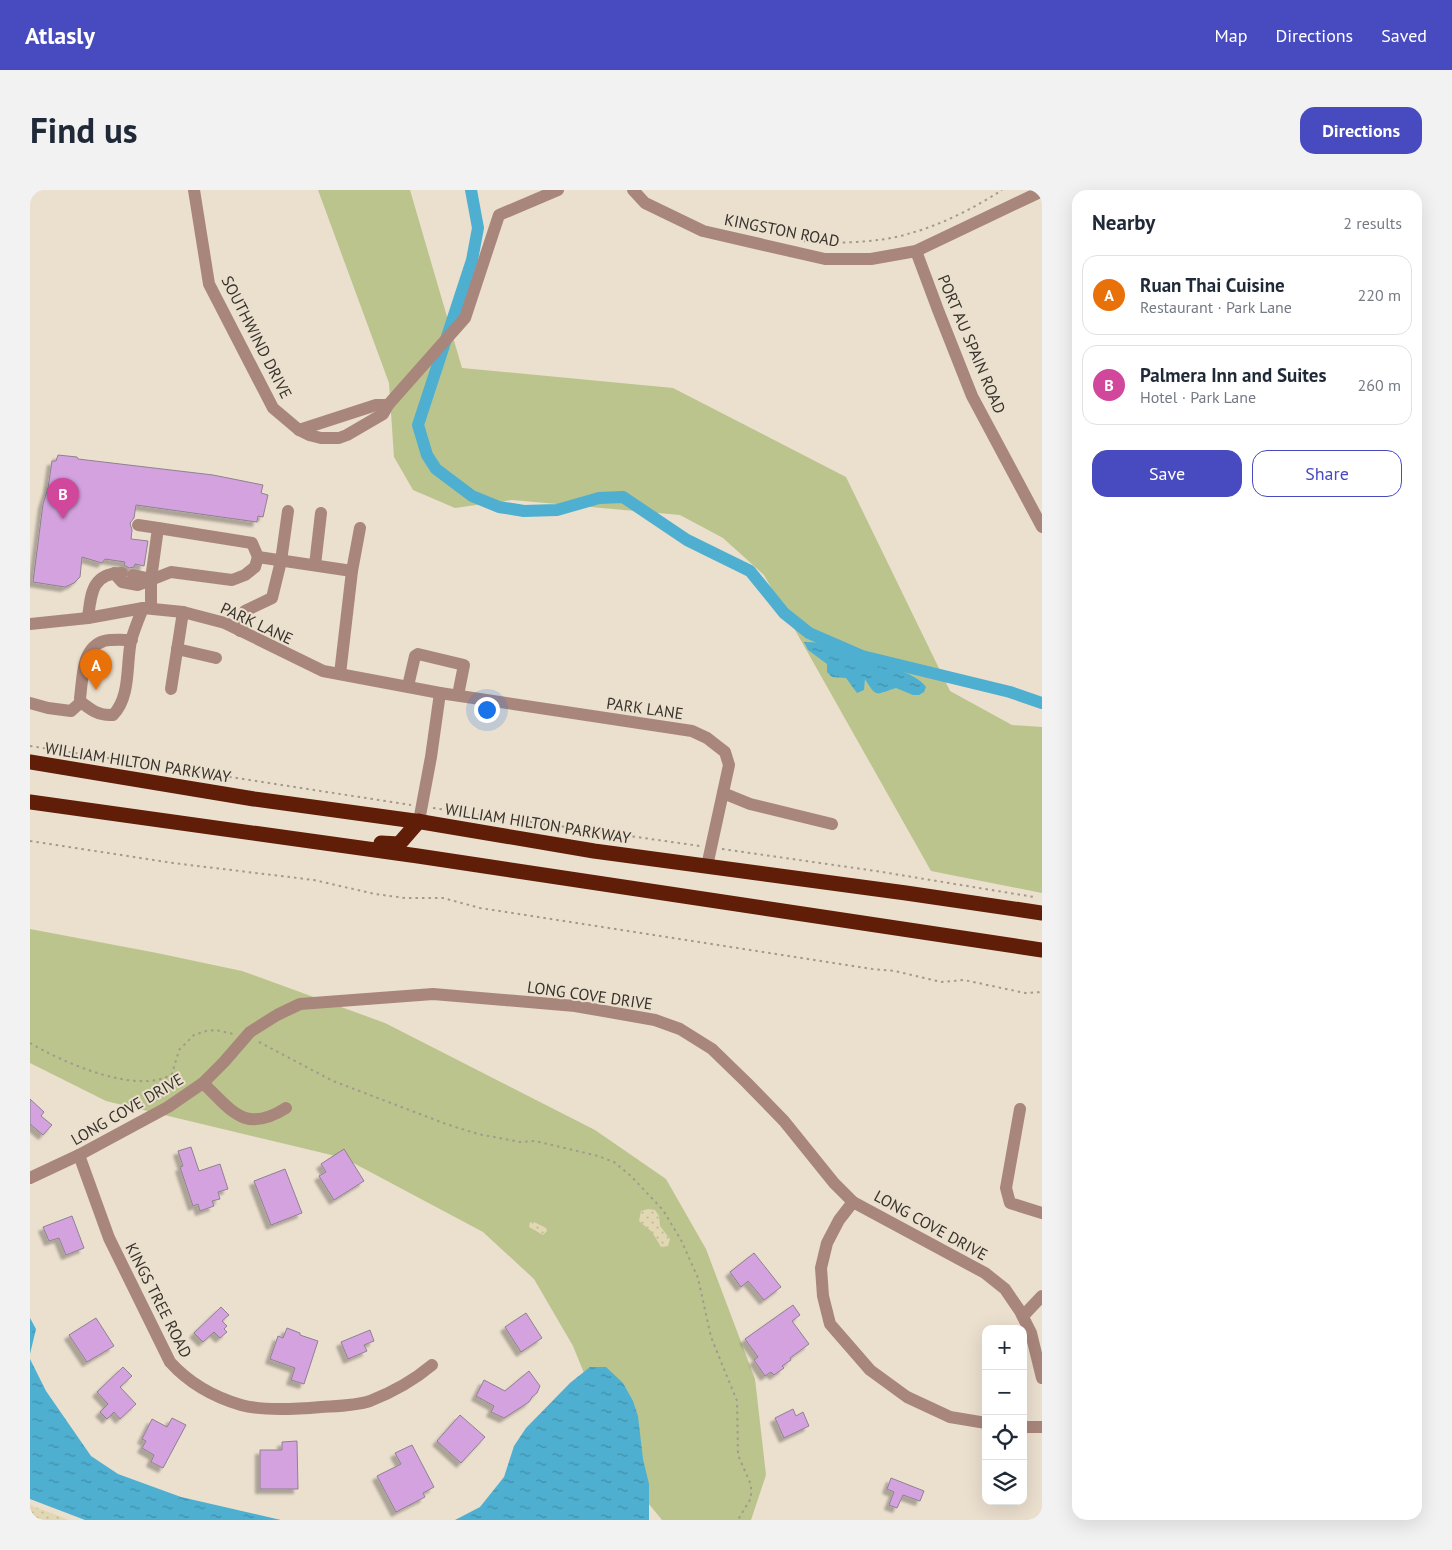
<!DOCTYPE html>
<html lang="en">
<head>
<meta charset="utf-8">
<style>
	body { margin:0; font-family:"PT Sans",sans-serif; background:#f2f2f3; color:#1f2937 }
	.controls { position:absolute; right:15px; bottom:15px; display:grid; overflow:hidden; border-radius:10px; box-shadow:0 5px 20px #0002 }
	.controls button { width:45px; height:45px; display:grid; place-items:center; padding:0; border:0; border-bottom:1px solid #e0e1e3; background:#fff; color:#1f2937; font:25px sans-serif }
	.you { position:absolute; left:456px; top:519px; width:18px; height:18px; margin:-12px; border:4px solid #fff; border-radius:50%; background:#1a73e8; box-shadow:0 0 0 8px #1a73e833 }
	.badge { display:grid; place-items:center; width:32px; height:32px; border-radius:50%; background:#484abf; color:#fff; font-size:16px; font-weight:700 }
	.pin { position:absolute; translate:-50% -41px; filter:drop-shadow(0 1px 2px #0008) }
	.pin::after { content:''; position:absolute; top:26px; width:18px; height:15px; background:inherit; clip-path:polygon(0 0,100% 0,50% 100%) }
	.list { margin:0; padding:0; list-style:none }
	h2 { display:flex; justify-content:space-between; align-items:center; height:65px; margin:0; padding:0 20px; font-size:21px }
	h2 small { font-size:16px; font-weight:400; color:#747a83 }
	.list li { display:grid; grid-template-columns:32px 1fr auto; gap:15px; align-items:center; box-sizing:border-box; height:80px; margin:0 10px 10px; padding:0 10px; border:1px solid #e0e1e3; border-radius:15px }
	.list b { display:block; font-size:19px; white-space:nowrap }
	.list p { margin:0; font-size:16px; white-space:nowrap; color:#747a83 }
	.list em { font-size:16px; font-style:normal; color:#747a83 }
	.actions { display:flex; gap:10px; padding:15px 20px }
	.actions a { flex:1; padding:11px 0; border:1px solid #484abf; border-radius:15px; text-align:center; font-size:18px; color:#484abf }
	.actions .main { background:#484abf; color:#fff }
	.icon { flex:none; width:28px; height:28px; fill:none; stroke:currentColor; stroke-width:2; stroke-linecap:round; stroke-linejoin:round }
	.map { position:relative; flex:none; width:1012px; height:1330px; overflow:hidden; border-radius:15px }
	header { display:flex; align-items:center; gap:30px; box-sizing:border-box; height:70px; padding:0 25px; background:#484abf; color:#fff }
	header strong { font-size:24px }
	nav { display:flex; gap:28px; margin-inline-start:auto; font-size:18px }
	.intro { display:flex; align-items:center; justify-content:space-between; box-sizing:border-box; height:120px; padding:0 30px }
	h1 { margin:0; font-size:35px }
	.button { padding:12px 22px; border-radius:15px; background:#484abf; color:#fff; font-size:18px; font-weight:700 }
	main { display:flex; gap:30px; padding:0 30px }
	aside { flex:1; background:#fff; border-radius:15px; box-shadow:0 5px 20px #0002 }
	.map>svg:first-child { display:block }
	.grass { fill:#bbc48d }
	.sand { fill:url(#sand-dots) }
	.water { fill:url(#water-ripples) }
	.lines { fill:none; stroke-linecap:round; stroke-linejoin:round }
	.canal { stroke:#4eafd0; stroke-width:12 }
	.building { fill:#d5a2e0; stroke:#8e8190; filter:url(#shadow) }
	.path { stroke:#a39a8d; stroke-width:2; stroke-dasharray:2.5 4; stroke-linecap:butt }
	.minor { stroke:#a9867c; stroke-width:12 }
	.highway { stroke:#601d07; stroke-width:15 }
	.labels { text-anchor:middle; dominant-baseline:central; stroke-width:4; stroke-linejoin:round; paint-order:stroke }
	.street-label { font-size:16px; fill:#37332c; stroke:#ebdfce }
</style>
</head>
<body>
<header>
<strong>Atlasly</strong>
<nav><a>Map</a><a>Directions</a><a>Saved</a></nav>
</header>
<div class="intro"><h1>Find us</h1><a class="button">Directions</a></div>
<main>
<div class="map">
<svg width="1012" height="1330" viewBox="0 0 1012 1330">
	<defs>
		<pattern id="sand-dots" width="8" height="8" patternUnits="userSpaceOnUse" patternTransform="scale(1.25)"><rect width="8" height="8" fill="#e1d8b3"/><path d="M2 2h.1M6 6h.1" fill="none" stroke="#c2ba9a" stroke-width="1.8" stroke-linecap="round"/></pattern>
		<pattern id="water-ripples" width="26" height="14" patternUnits="userSpaceOnUse" patternTransform="scale(1.25)"><rect width="26" height="14" fill="#4eafd0"/><path d="M2 4q2-2 4 0t4 0M15 11q2-2 4 0t4 0" fill="none" stroke="#428fa9"/></pattern>
		<filter id="shadow"><feDropShadow dx="-4.5" dy="4.5" stdDeviation="1" flood-color="#0004"/></filter>
	</defs>
	<rect width="100%" height="100%" fill="#ebdfce"/>
	<g class="grass">
		<path d="M288 0H380L432 178 643 198 816 287 920 501 982 535 1012 537V703L901 681 734 385 693 348 650 325 482 310 425 318 383 300 364 267 359 193Z"/>
		<path d="M0 739 127 763 212 781 355 833 565 940 636 989 676 1059 725 1189 736 1285 721 1330H632L596 1286 543 1156 504 1089 453 1042 314 968 76 911 0 873Z"/>
	</g>
	<g class="sand">
		<path d="M618 1019 625 1020 629 1026 630 1036 640 1049 638 1056 631 1057 622 1042 609 1031 611 1021Z"/>
		<path d="M500 1032H504L516 1038 517 1041 513 1045 499 1037Z"/>
		<path d="M0 1315 39 1330H0Z"/>
	</g>
	<g class="water">
		<path d="M775 452C786 452 796 453 807 456 815 459 823 465 832 468 849 475 885 481 896 497L894 502 889 505H883L866 498C846 504 847 509 835 489L834 500 827 503 816 488 802 487 797 482V474L778 460 774 452Z"/>
		<path d="M0 1128 6 1139 0 1164Z"/>
		<path d="M0 1169 16 1201 61 1266 88 1284 151 1307 251 1330H55L0 1309Z"/>
		<path d="M560 1177H576L593 1193 603 1211 608 1226 613 1269 619 1294V1330H425L450 1317 474 1287 484 1256 496 1238 540 1193Z"/>
	</g>
	<g class="lines">
		<path class="canal" d="M441 0 448 38 442 70 388 235 397 265 406 279 442 306 469 317 494 321 527 320 569 308 593 307 657 350 720 381 754 423 779 443 832 466 980 502 1012 513"/>
	</g>
	<g class="building">
		<path d="M28 265 47 267 48 269 183 285 233 295 231 303 238 305 233 327 228 326 227 332 106 315 104 328 100 333 102 340 101 349 118 351 114 376 105 374 104 377 99 378 94 375 95 372 75 369 72 373 52 367 50 387 44 393 35 397 3 392 13 314 18 298 22 271H26Z"/>
		<path d="M0 909 14 922 11 926 22 935 13 945 0 934Z"/>
		<path d="M161 957 169 981 190 974 198 999 188 1002 190 1009 182 1011 184 1016 170 1021 168 1014 163 1016 150 977 153 976 148 961Z"/>
		<path d="M314 959 334 991 304 1010 289 986 296 982 291 974Z"/>
		<path d="M255 979 272 1023 241 1035 224 991Z"/>
		<path d="M42 1026 54 1058 36 1065 29 1048 19 1051 13 1037Z"/>
		<path d="M724 1063 751 1097 734 1110 718 1091 711 1097 700 1082Z"/>
		<path d="M763 1115 770 1125 762 1131 779 1154 760 1168 761 1170 752 1176 754 1178 744 1185 741 1182 735 1186 724 1170 728 1167 715 1149Z"/>
		<path d="M191 1117 199 1125 192 1131 197 1136 194 1139 197 1142 190 1148 184 1142 173 1152 164 1143Z"/>
		<path d="M496 1123 512 1148 491 1162 475 1137Z"/>
		<path d="M66 1128 84 1156 57 1172 39 1145Z"/>
		<path d="M257 1138 270 1143V1145L288 1151 274 1194 261 1190 265 1178 240 1169 248 1146 253 1148Z"/>
		<path d="M340 1140 344 1151 334 1155 337 1161 318 1169 311 1152Z"/>
		<path d="M93 1177 102 1186 90 1197 106 1214 90 1229 84 1222 77 1229 70 1222 78 1214 67 1202Z"/>
		<path d="M499 1181 510 1196 507 1203 502 1207 499 1212 474 1228 461 1222 464 1216 446 1206 454 1190 475 1201Z"/>
		<path d="M763 1219 766 1226 773 1222 779 1236 754 1248 745 1228Z"/>
		<path d="M430 1225 455 1247 431 1273 407 1251Z"/>
		<path d="M142 1228 156 1235 133 1278 121 1272 124 1265 112 1258 116 1251 112 1249 122 1229 137 1237Z"/>
		<path d="M267 1251 268 1299H230V1260H252V1252Z"/>
		<path d="M382 1255 404 1297 393 1303 395 1307 366 1322 347 1286 371 1274 365 1263Z"/>
		<path d="M861 1288 894 1301 890 1311 873 1305 867 1318 859 1315 864 1302 857 1299Z"/>
	</g>
	<g class="lines">
		<g class="path">
			<path d="M774 51C805 54 851 53 881 43 911 35 946 17 972 0"/>
			<path d="M0 556 381 615"/>
			<path d="M403 618 670 656"/>
			<path d="M0 651 143 673 284 690 345 704 375 708H413L450 718 842 779 865 781 911 792 934 790 995 803 1012 802"/>
			<path d="M692 659 846 681 1004 707"/>
			<path d="M229 852 303 891 416 934 448 944 490 952 505 951 568 966 584 972 601 986 633 1020 651 1050 668 1088 681 1147 707 1211 708 1265 721 1295V1308L709 1328 706 1330"/>
			<path d="M0 853C32 872 108 906 142 884L149 860 164 845 176 841 186 840 203 844"/>
		</g>
		<g class="minor">
			<path d="M164 0 179 94 243 218 269 240 279 245 291 248H309L317 245 353 224 358 215 435 128 469 25 528 0"/>
			<path d="M603 0 615 13 673 41 795 69H841L886 61 1012 1"/>
			<path d="M886 61 908 120 942 206 1012 337"/>
			<path d="M269 240 346 215H358"/>
			<path d="M108 335 128 338 121 389"/>
			<path d="M128 338 222 353 228 367 322 381 310 484"/>
			<path d="M285 375 291 323"/>
			<path d="M322 381 330 338"/>
			<path d="M84 383 92 392 108 395 141 382 202 390 215 385 225 377 228 367"/>
			<path d="M103 385 121 389V418"/>
			<path d="M58 428C61 403 62 383 92 383"/>
			<path d="M0 434 58 428 113 418 153 422 195 433 293 481 410 503 662 541 677 548 695 562 699 575 677 676"/>
			<path d="M210 441 215 421 242 408 251 371 258 321"/>
			<path d="M102 450C93 450 82 449 74 451 51 458 53 488 50 508L51 512C61 520 69 526 83 525 101 507 96 474 101 451 104 440 109 428 113 418"/>
			<path d="M147 459 186 468"/>
			<path d="M378 496 385 466 388 464 434 475 428 505"/>
			<path d="M141 499 153 422"/>
			<path d="M0 513 18 518 41 521 51 512"/>
			<path d="M693 603 720 614 802 634"/>
			<path d="M389 631 401 567 410 503"/>
			<path d="M173 893C202 921 215 944 256 918"/>
			<path d="M990 919 976 998 980 1013 1012 1023"/>
			<path d="M49 965 79 1048 140 1172C158 1192 184 1207 211 1215 232 1221 268 1219 291 1217 306 1216 325 1216 340 1211 363 1202 383 1191 402 1175"/>
			<path d="M0 988 49 965 138 917 173 893 194 872 220 842 247 825 270 814 403 804 545 816 625 830 650 839 682 859 717 893 754 931 804 993 823 1012 955 1083 975 1099 990 1121 1001 1143 1012 1188"/>
			<path d="M823 1012 809 1030 797 1053 791 1078 793 1106 800 1134 840 1180 877 1207 920 1227 956 1233"/>
			<path d="M993 1126 1012 1106"/>
			<path d="M993 1237H1012"/>
		</g>
		<g class="highway">
			<path d="M0 572 224 609 392 632 564 661 876 703 1012 723"/>
			<path d="M0 612 388 666 1012 760"/>
			<path d="M351 653 369 654 389 631"/>
		</g>
	</g>
	<g class="labels">
		<g class="street-label">
			<text transform="translate(752 40) rotate(11)">KINGSTON ROAD</text>
			<text transform="translate(227 147) rotate(63)">SOUTHWIND DRIVE</text>
			<text transform="translate(942 154) rotate(67)">PORT AU SPAIN ROAD</text>
			<text transform="translate(227 433) rotate(25)">PARK LANE</text>
			<text transform="translate(615 518) rotate(8)">PARK LANE</text>
			<text transform="translate(108 572) rotate(9)">WILLIAM HILTON PARKWAY</text>
			<text transform="translate(508 633) rotate(9)">WILLIAM HILTON PARKWAY</text>
			<text transform="translate(560 805) rotate(8)">LONG COVE DRIVE</text>
			<text transform="translate(97 919) rotate(-30)">LONG COVE DRIVE</text>
			<text transform="translate(901 1035) rotate(29)">LONG COVE DRIVE</text>
			<text transform="translate(129 1110) rotate(63)">KINGS TREE ROAD</text>
		</g>
	</g>
</svg>
<div class="controls">
<button>+</button>
<button>−</button>
<button><svg class="icon" aria-label="locate" viewBox="0 0 24 24"><circle cx="12" cy="12" r="6"/><path d="M12 2v4M12 18v4M2 12h4M18 12h4"/></svg></button>
<button><svg class="icon" aria-label="layers" viewBox="0 0 24 24"><path d="M12 4l9 5-9 5-9-5zM3 14l9 5 9-5"/></svg></button>
</div>
<div class="you"></div>
<div class="pin badge" style="left:66px;top:500px;background:#e8710a">A</div>
<div class="pin badge" style="left:33px;top:329px;background:#d1479c">B</div>
</div>
<aside>
<h2>Nearby<small>2 results</small></h2>
<ul class="list">
<li><span class="badge" style="background:#e8710a">A</span><div><b>Ruan Thai Cuisine</b><p>Restaurant · Park Lane</p></div><em>220 m</em></li>
<li><span class="badge" style="background:#d1479c">B</span><div><b>Palmera Inn and Suites</b><p>Hotel · Park Lane</p></div><em>260 m</em></li>
</ul>
<div class="actions"><a class="main">Save</a><a>Share</a></div>
</aside>
</main>
</body>
</html>
